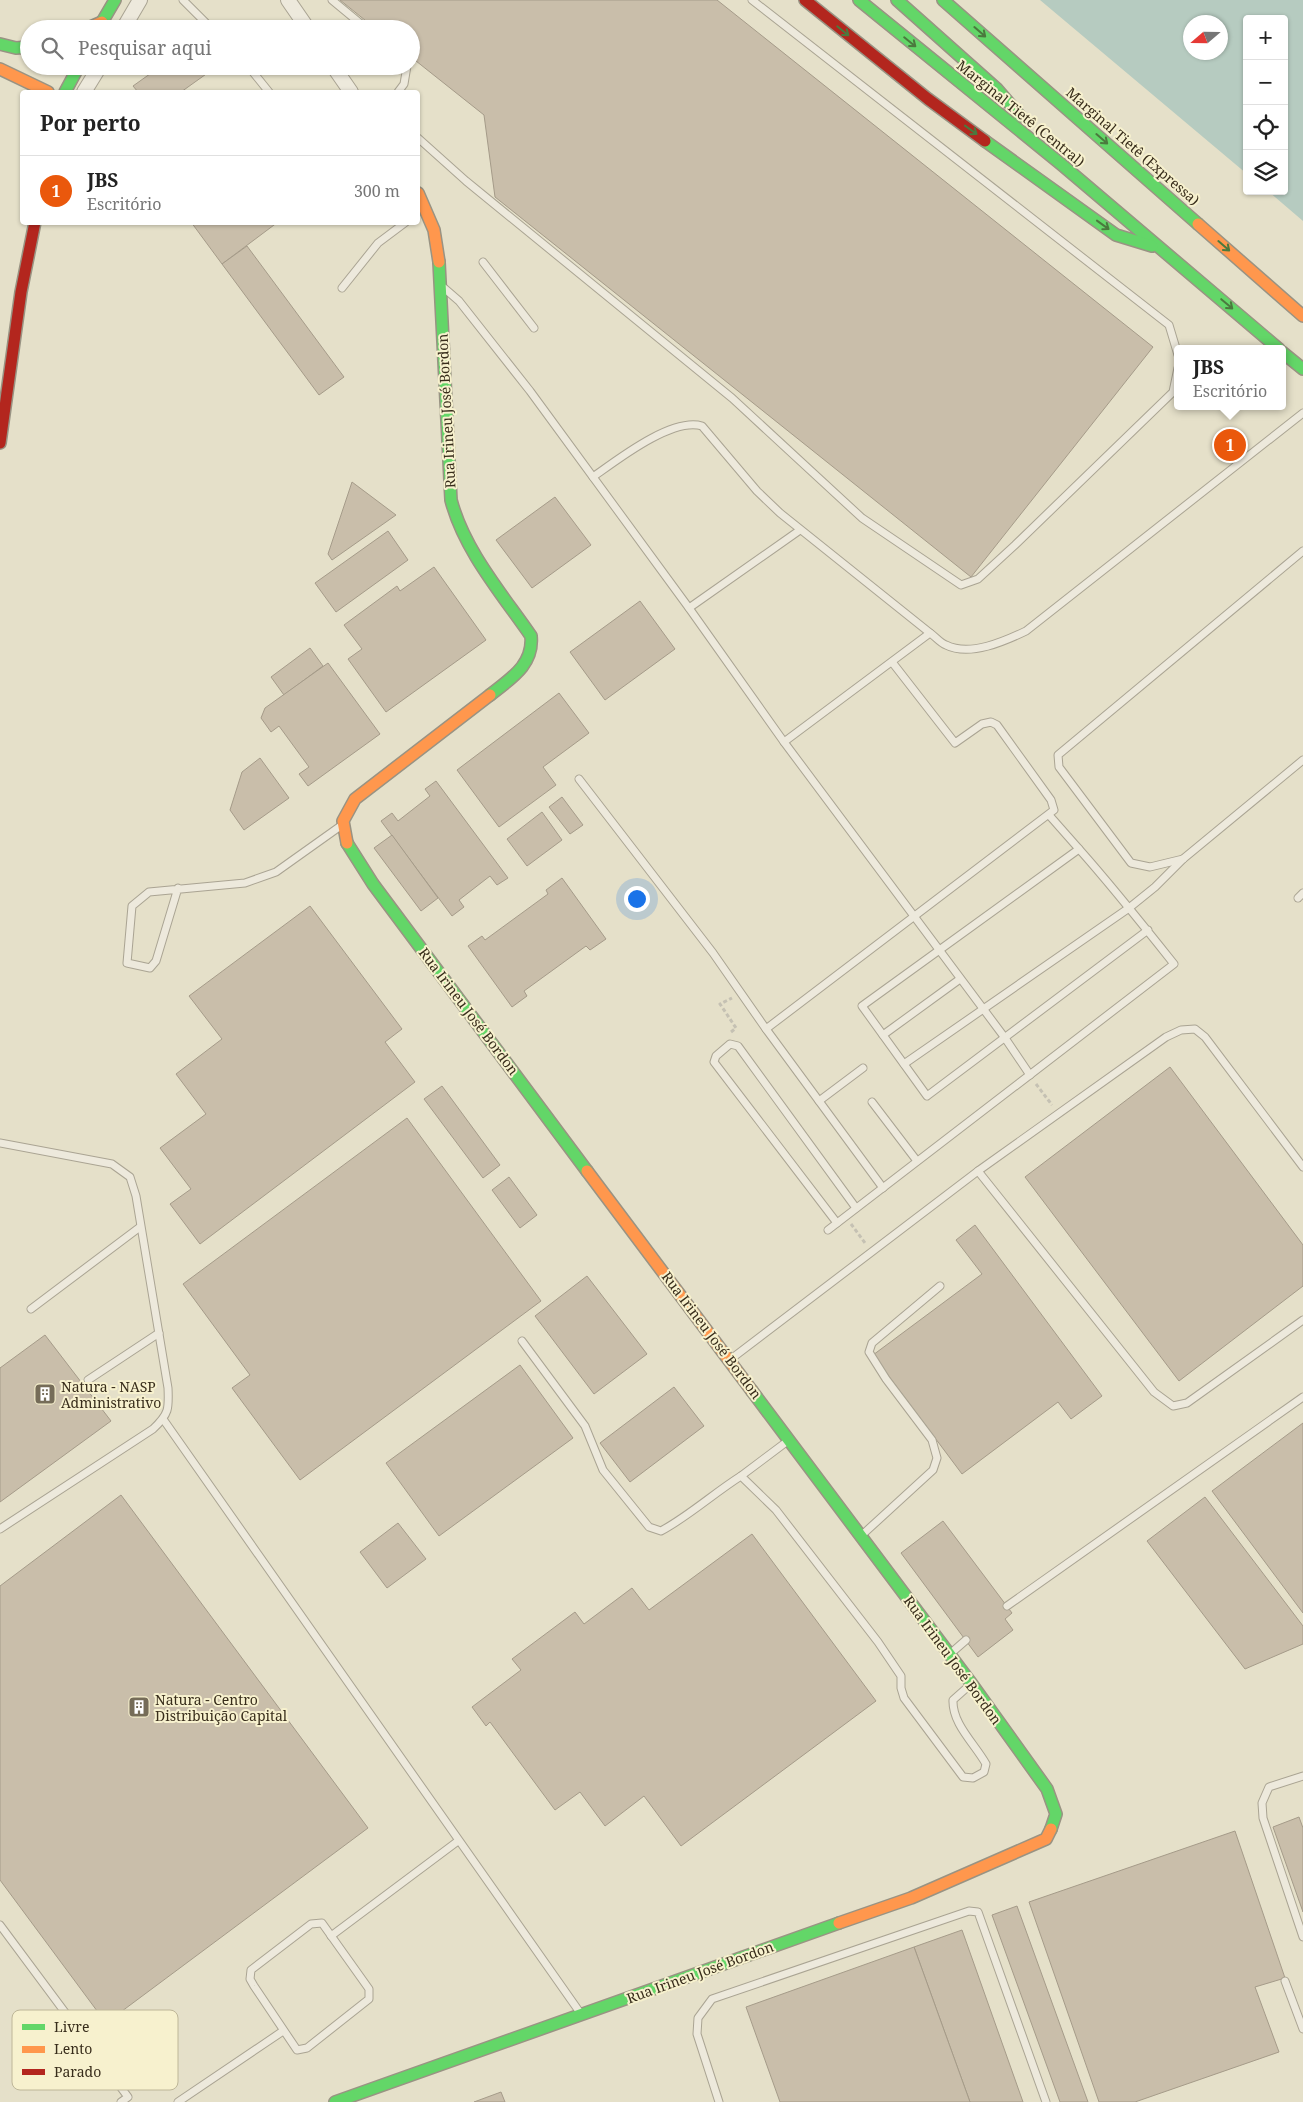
<!DOCTYPE html>
<html lang="pt">
<head>
<meta charset="utf-8">
<style>
	body { margin:0; font-family:"Noto Serif",serif; background:#f6f6f6; color:#222 }
	.controls { position:absolute; right:15px; top:15px; display:grid; overflow:hidden; border-radius:5px; box-shadow:0 1px 4px #0004 }
	.controls button { width:45px; height:45px; display:grid; place-items:center; padding:0; border:0; border-bottom:1px solid #e0e0e0; background:#fff; color:#222; font:25px sans-serif }
	.compass { position:absolute; left:1183px; top:15px; width:45px; height:45px; border-radius:50%; background:#fff; box-shadow:0 1px 4px #0004; rotate:250deg }
	.you { position:absolute; left:636px; top:898px; width:18px; height:18px; margin:-12px; border:4px solid #fff; border-radius:50%; background:#1a73e8; box-shadow:0 0 0 8px #1a73e833 }
	.badge { display:grid; place-items:center; width:32px; height:32px; border-radius:50%; background:#ea580c; color:#fff; font-size:16px; font-weight:700 }
	.pin { position:absolute; translate:-50% -50%; border:2px solid #fff; box-shadow:0 1px 5px #0006 }
	.popup { position:absolute; left:1174px; top:345px; width:112px; height:65px; box-sizing:border-box; display:grid; place-content:center; border-radius:5px; background:#fff; filter:drop-shadow(0 1px 4px #0005); font-size:16px; white-space:nowrap; color:#767676 }
	.popup b { font-size:19px; color:#222 }
	.popup::after { content:''; position:absolute; left:50%; top:100%; margin-left:-10px; border:10px solid transparent; border-top-color:#fff }
	.list { margin:0; padding:0; list-style:none }
	h2 { display:flex; justify-content:space-between; align-items:center; height:65px; margin:0; padding:0 20px; font-size:21px }
	h2 small { font-size:16px; font-weight:400; color:#767676 }
	.list li { display:grid; grid-template-columns:32px 1fr auto; gap:15px; align-items:center; box-sizing:border-box; height:70px; padding:0 20px; border-top:1px solid #e0e0e0 }
	.list b { display:block; font-size:19px; white-space:nowrap }
	.list p { margin:0; font-size:16px; white-space:nowrap; color:#767676 }
	.list em { font-size:16px; font-style:normal; color:#767676 }
	.icon { flex:none; width:28px; height:28px; fill:none; stroke:currentColor; stroke-width:2; stroke-linecap:round; stroke-linejoin:round }
	.map { position:relative; flex:none; width:1303px; height:2102px; overflow:hidden }
	.search { position:absolute; background:#fff; box-shadow:0 1px 4px #0004; left:20px; top:20px; width:400px; height:55px; display:flex; align-items:center; gap:12px; box-sizing:border-box; padding:0 18px; border-radius:28px; color:#767676; font-size:19px }
	.panel { position:absolute; background:#fff; box-shadow:0 1px 4px #0004; left:20px; top:90px; width:400px; height:135px; border-radius:5px }
	.map>svg:first-child { display:block }
	.water { fill:#b6cbc0; fill-rule:evenodd }
	.building { fill:#c9beaa; stroke:#a59b89 }
	.lines { fill:none; stroke-linecap:round; stroke-linejoin:round }
	.lane-casing { stroke:#aaa493; stroke-width:9 }
	.street-casing { stroke:#aaa493; stroke-width:16 }
	.fast-casing { stroke:#999383; stroke-width:14 }
	.slow-casing { stroke:#999383; stroke-width:14 }
	.jam-casing { stroke:#999383; stroke-width:14 }
	.path { stroke:#c5c1b3; stroke-width:3; stroke-dasharray:4 2.5; stroke-linecap:butt }
	.lane { stroke:#ede9dc; stroke-width:7 }
	.street { stroke:#ede9dc; stroke-width:14 }
	.fast { stroke:#63d668; stroke-width:11 }
	.slow { stroke:#ff974d; stroke-width:11 }
	.jam { stroke:#b3261e; stroke-width:11 }
	.oneway { stroke:#4b793e }
	.labels { text-anchor:middle; dominant-baseline:central; stroke-width:4; stroke-linejoin:round; paint-order:stroke }
	.street-label { font-size:14px; fill:#382d1b; stroke:#f7f1ce }
	.poi-label { font-size:14px; fill:#382d1b; stroke:#f7f1ce; text-anchor:start }
	.key { fill:#f7f1ce; stroke:#beb698; stroke-width:1 }
	.key-label { font-size:14px; fill:#382d1b }
</style>
</head>
<body>
<div class="map">
<svg width="1303" height="2102" viewBox="0 0 1303 2102">
	<rect width="100%" height="100%" fill="#e5e0c9"/>
	<path class="water" d="M1040 0H1303V221L1268 191H1284V19H1247V174ZM1190 22H1220V52H1190Z"/>
	<g class="building">
		<path d="M340 0H717L1153 347 971 577 495 197 484 115 411 57V29H376Z"/>
		<path d="M161 66H205L209 72 181 92H138L133 86Z"/>
		<path d="M191 222H278L222 264Z"/>
		<path d="M247 246 344 377 319 395 222 264Z"/>
		<path d="M352 482 396 515 332 560 328 554Z"/>
		<path d="M555 497 591 545 532 588 496 540Z"/>
		<path d="M388 531 408 560 336 612 315 583Z"/>
		<path d="M434 567 486 640 386 712 348 659 362 649 344 625 397 586 400 591Z"/>
		<path d="M640 601 675 649 605 700 570 652Z"/>
		<path d="M310 648 323 666 284 695 271 677Z"/>
		<path d="M328 663 380 734 308 786 299 774 309 767 279 726 271 732 261 718 265 708Z"/>
		<path d="M559 693 589 733 543 767 556 785 499 827 457 770Z"/>
		<path d="M260 758 289 798 244 830 230 810 242 772Z"/>
		<path d="M436 781 508 878 497 885 490 876 459 900 464 907 452 916 381 821 392 813 398 821 430 796 425 789Z"/>
		<path d="M562 797 583 825 570 834 549 807Z"/>
		<path d="M542 812 562 840 527 866 507 839Z"/>
		<path d="M392 835 438 898 421 911 374 848Z"/>
		<path d="M562 878 606 939 590 950 586 946 524 991 527 996 512 1007 468 946 482 936 485 940 548 894 546 890Z"/>
		<path d="M310 906 402 1029 385 1042 415 1082 200 1244 170 1204 191 1189 160 1148 206 1114 176 1074 222 1039 189 996Z"/>
		<path d="M1170 1067 1303 1245V1286L1179 1381 1025 1177Z"/>
		<path d="M442 1086 500 1165 483 1178 424 1099Z"/>
		<path d="M407 1118 541 1301 300 1480 232 1388 250 1375 183 1284Z"/>
		<path d="M509 1177 537 1215 520 1228 492 1190Z"/>
		<path d="M975 1225 1102 1396 1071 1419 1058 1402 962 1474 873 1355 982 1274 956 1240Z"/>
		<path d="M587 1276 647 1354 594 1394 535 1316Z"/>
		<path d="M45 1335 111 1421 0 1502V1368Z"/>
		<path d="M520 1365 573 1438 439 1536 386 1463Z"/>
		<path d="M674 1387 704 1426 630 1482 600 1443Z"/>
		<path d="M1303 1423V1613L1212 1491Z"/>
		<path d="M121 1495 368 1828 106 2023 0 1880V1586Z"/>
		<path d="M1205 1497 1303 1626V1644L1245 1669 1147 1541Z"/>
		<path d="M943 1521 1012 1613 1005 1619 1013 1630 978 1657 901 1553Z"/>
		<path d="M398 1523 426 1559 387 1588 360 1552Z"/>
		<path d="M752 1534 876 1701 681 1846 644 1796 605 1826 580 1792 555 1810 490 1722 486 1726 472 1707 521 1670 512 1659 575 1612 584 1624 632 1588 649 1610Z"/>
		<path d="M1299 1817 1303 1828V1912L1273 1827Z"/>
		<path d="M1235 1831 1285 1978 1255 1987 1279 2052 1135 2102H1099L1029 1902Z"/>
		<path d="M1017 1906 1088 2102H1060L992 1915Z"/>
		<path d="M962 1930 1023 2102H970L914 1947Z"/>
		<path d="M914 1947 970 2102H780L746 2007Z"/>
		<path d="M501 2092 505 2102H474Z"/>
	</g>
	<g class="lines">
		<g class="lane-casing">
			<g id="lane">
				<path d="M183 0 212 29"/>
				<path d="M332 0 367 29"/>
				<path d="M752 0 1169 325 1178 355"/>
				<path d="M248 66 269 92"/>
				<path d="M398 92 404 84 407 66"/>
				<path d="M418 138 466 181 732 398 862 518 961 585 978 579 1015 545 1173 392 1178 368"/>
				<path d="M483 262 534 328"/>
				<path d="M342 288 378 243 406 222"/>
				<path d="M444 288 459 301 530 391 689 608 784 742 1005 1038 1030 1075"/>
				<path d="M593 477C617 460 672 417 702 426L757 491 780 513 930 633"/>
				<path d="M689 608 800 530"/>
				<path d="M784 742 930 633C935 636 940 643 946 645 970 657 1005 641 1026 631L1303 413"/>
				<path d="M579 779 713 953 766 1029 1054 810 1051 800 997 725 991 722 982 724 955 743 892 662"/>
				<path d="M1049 815 1079 849"/>
				<path d="M1183 859 1150 867 1131 863 1059 767 1058 755 1303 551"/>
				<path d="M178 888 156 961 150 968 127 963 132 906 149 892 245 883 276 872 342 825"/>
				<path d="M1298 898 1303 893"/>
				<path d="M766 1029 883 1188"/>
				<path d="M883 1035 960 979"/>
				<path d="M904 1064 1129 908 1155 887 1183 859 1303 760"/>
				<path d="M819 1101 863 1068"/>
				<path d="M872 1102 917 1161"/>
				<path d="M0 1143 112 1164 130 1177 136 1196 168 1388C169 1409 169 1414 153 1429L0 1529"/>
				<path d="M978 1171 1154 1392 1173 1406 1187 1403 1303 1320"/>
				<path d="M837 1223 714 1062 716 1056 730 1044 738 1046 856 1208"/>
				<path d="M828 1230 1174 964C1143 925 1112 886 1079 849L862 1006 927 1096 1148 930"/>
				<path d="M31 1309 140 1227"/>
				<path d="M522 1341 585 1426 603 1470 649 1527 661 1531C689 1516 714 1493 741 1476L776 1510 878 1642 901 1676V1688L904 1698 963 1777 973 1778 984 1772 986 1764C975 1744 952 1724 953 1700L971 1684"/>
				<path d="M731 1359 978 1171 1166 1037 1181 1030 1195 1029 1205 1037 1303 1167"/>
				<path d="M88 1380 159 1333"/>
				<path d="M163 1419 581 2014"/>
				<path d="M741 1476 789 1440"/>
				<path d="M862 1535 933 1470 937 1458 932 1440 886 1379 869 1352 872 1343 940 1286"/>
				<path d="M1007 1606 1303 1397"/>
				<path d="M950 1654 966 1640"/>
				<path d="M1303 1776 1269 1787 1262 1803 1263 1818 1303 1937"/>
				<path d="M322 1923 369 1989V1999L307 2048 297 2050 254 1986 250 1979 251 1970 311 1924Z"/>
				<path d="M0 1925 128 2097 121 2102"/>
				<path d="M331 1936 458 1841"/>
				<path d="M1285 1981 1303 2029"/>
				<path d="M178 2102 283 2031"/>
				<path d="M719 2102 697 2034 698 2018 712 1999 969 1911 978 1912 1046 2102"/>
			</g>
		</g>
		<g class="street-casing">
			<g id="street">
				<path d="M288 0 308 29"/>
				<path d="M123 29 140 0"/>
				<path d="M333 66 351 92"/>
				<path d="M84 92 100 66"/>
			</g>
		</g>
		<g class="fast-casing">
			<g id="fast">
				<path d="M859 0 1061 164 1279 349"/>
				<path d="M897 0 997 89 1020 116"/>
				<path d="M943 0 1198 224"/>
				<path d="M98 29 115 0"/>
				<path d="M0 44 16 48 29 47"/>
				<path d="M65 92 79 66"/>
				<path d="M985 141 1116 235 1152 246"/>
				<path d="M439 262 451 500C464 550 502 594 531 636 534 665 510 679 490 695"/>
				<path d="M1282 352 1303 369"/>
				<path d="M347 843 373 884 587 1171"/>
				<path d="M752 1391 971 1683 1047 1789 1056 1814 1051 1829"/>
				<path d="M335 2102 839 1923"/>
			</g>
		</g>
		<g class="slow-casing">
			<g id="slow">
				<path d="M86 29 102 22"/>
				<path d="M0 69 48 92"/>
				<path d="M418 193 434 230 439 262"/>
				<path d="M1198 224 1303 316"/>
				<path d="M347 843 343 821 355 799 490 695"/>
				<path d="M587 1171 752 1391"/>
				<path d="M839 1923 911 1898 1046 1839 1051 1829"/>
			</g>
		</g>
		<g class="jam-casing">
			<g id="jam">
				<path d="M805 0 928 99 985 141"/>
				<path d="M0 443 21 292 35 222"/>
			</g>
		</g>
		<g class="path">
			<path d="M731 1032 736 1028 720 1004 732 998"/>
			<path d="M1036 1084 1052 1105"/>
			<path d="M851 1224 865 1243"/>
		</g>
		<use href="#lane" class="lane"/>
		<use href="#street" class="street"/>
		<use href="#fast" class="fast"/>
		<use href="#slow" class="slow"/>
		<use href="#jam" class="jam"/>
	</g>
	<defs><path id="oneway-shaft" d="M-6 0H5M1.5-3L5.5 0L1.5 3" fill="none" stroke-width="1.6" stroke-linecap="round" stroke-linejoin="round" transform="scale(1.25)"/></defs>
	<g class="oneway">
		<use href="#oneway-shaft" transform="translate(843 31) rotate(39)"/>
		<use href="#oneway-shaft" transform="translate(980 32) rotate(41)"/>
		<use href="#oneway-shaft" transform="translate(910 42) rotate(39)"/>
		<use href="#oneway-shaft" transform="translate(971 130) rotate(36)"/>
		<use href="#oneway-shaft" transform="translate(1102 139) rotate(41)"/>
		<use href="#oneway-shaft" transform="translate(1103 225) rotate(36)"/>
		<use href="#oneway-shaft" transform="translate(1224 246) rotate(41)"/>
		<use href="#oneway-shaft" transform="translate(1227 304) rotate(40)"/>
	</g>
	<defs>
		<g id="building-square" transform="scale(1.125)"><rect x="-9" y="-9" width="18" height="18" rx="4" fill="#756c58" stroke="#f7f1ce"/><path d="M-4-6H4V6H1V3H-1V6H-4ZM-2.5-4.3h1.7v1.8h-1.7ZM.8-4.3h1.7v1.8H.8ZM-2.5-1h1.7V.8h-1.7ZM.8-1h1.7V.8H.8Z" fill="#fff"/></g>
	</defs>
	<g fill-rule="evenodd">
		<use href="#building-square" x="45" y="1394"/>
		<use href="#building-square" x="139" y="1707"/>
	</g>
	<g class="labels">
		<g class="street-label">
			<text transform="translate(1021 113) rotate(39)">Marginal Tietê (Central)</text>
			<text transform="translate(1133 146) rotate(41)">Marginal Tietê (Expressa)</text>
			<text transform="translate(446 411) rotate(-93)">Rua Irineu José Bordon</text>
			<text transform="translate(469 1011) rotate(53)">Rua Irineu José Bordon</text>
			<text transform="translate(712 1335) rotate(53)">Rua Irineu José Bordon</text>
			<text transform="translate(953 1660) rotate(54)">Rua Irineu José Bordon</text>
			<text transform="translate(700 1972) rotate(-20)">Rua Irineu José Bordon</text>
		</g>
		<g class="poi-label">
			<text x="61" y="1386">Natura - NASP<tspan x="61" dy="16">Administrativo</tspan></text>
			<text x="155" y="1699">Natura - Centro<tspan x="155" dy="16">Distribuição Capital</tspan></text>
		</g>
	</g>
	<rect x="12" y="2010" width="166" height="80" rx="8" class="key"/>
	<rect x="22" y="2024" width="23" height="6" fill="#63d668"/>
	<rect x="22" y="2046" width="23" height="7" fill="#ff974d"/>
	<rect x="22" y="2069" width="23" height="6" fill="#b3261e"/>
	<g class="key-label">
		<text x="54" y="2032">Livre</text>
		<text x="54" y="2054">Lento</text>
		<text x="54" y="2077">Parado</text>
	</g>
</svg>
<div class="controls">
<button>+</button>
<button>−</button>
<button><svg class="icon" aria-label="locate" viewBox="0 0 24 24"><circle cx="12" cy="12" r="6"/><path d="M12 2v4M12 18v4M2 12h4M18 12h4"/></svg></button>
<button><svg class="icon" aria-label="layers" viewBox="0 0 24 24"><path d="M12 4l9 5-9 5-9-5zM3 14l9 5 9-5"/></svg></button>
</div>
<svg class="compass" viewBox="-18 -18 36 36"><path d="M0-13l5 13h-10z" fill="#e53935"/><path d="M0 13l5-13h-10z" fill="#767676"/></svg>
<div class="you"></div>
<div class="pin badge" style="left:1230px;top:445px">1</div>
<div class="popup"><b>JBS</b>Escritório</div>
<div class="search"><svg class="icon" aria-label="search" viewBox="0 0 24 24"><circle cx="10" cy="10" r="6"/><path d="M15 15l6 6"/></svg>Pesquisar aqui</div>
<section class="panel">
<h2>Por perto<small></small></h2>
<ul class="list">
<li><span class="badge">1</span><div><b>JBS</b><p>Escritório</p></div><em>300 m</em></li>
</ul>
</section>
</div>
</body>
</html>
